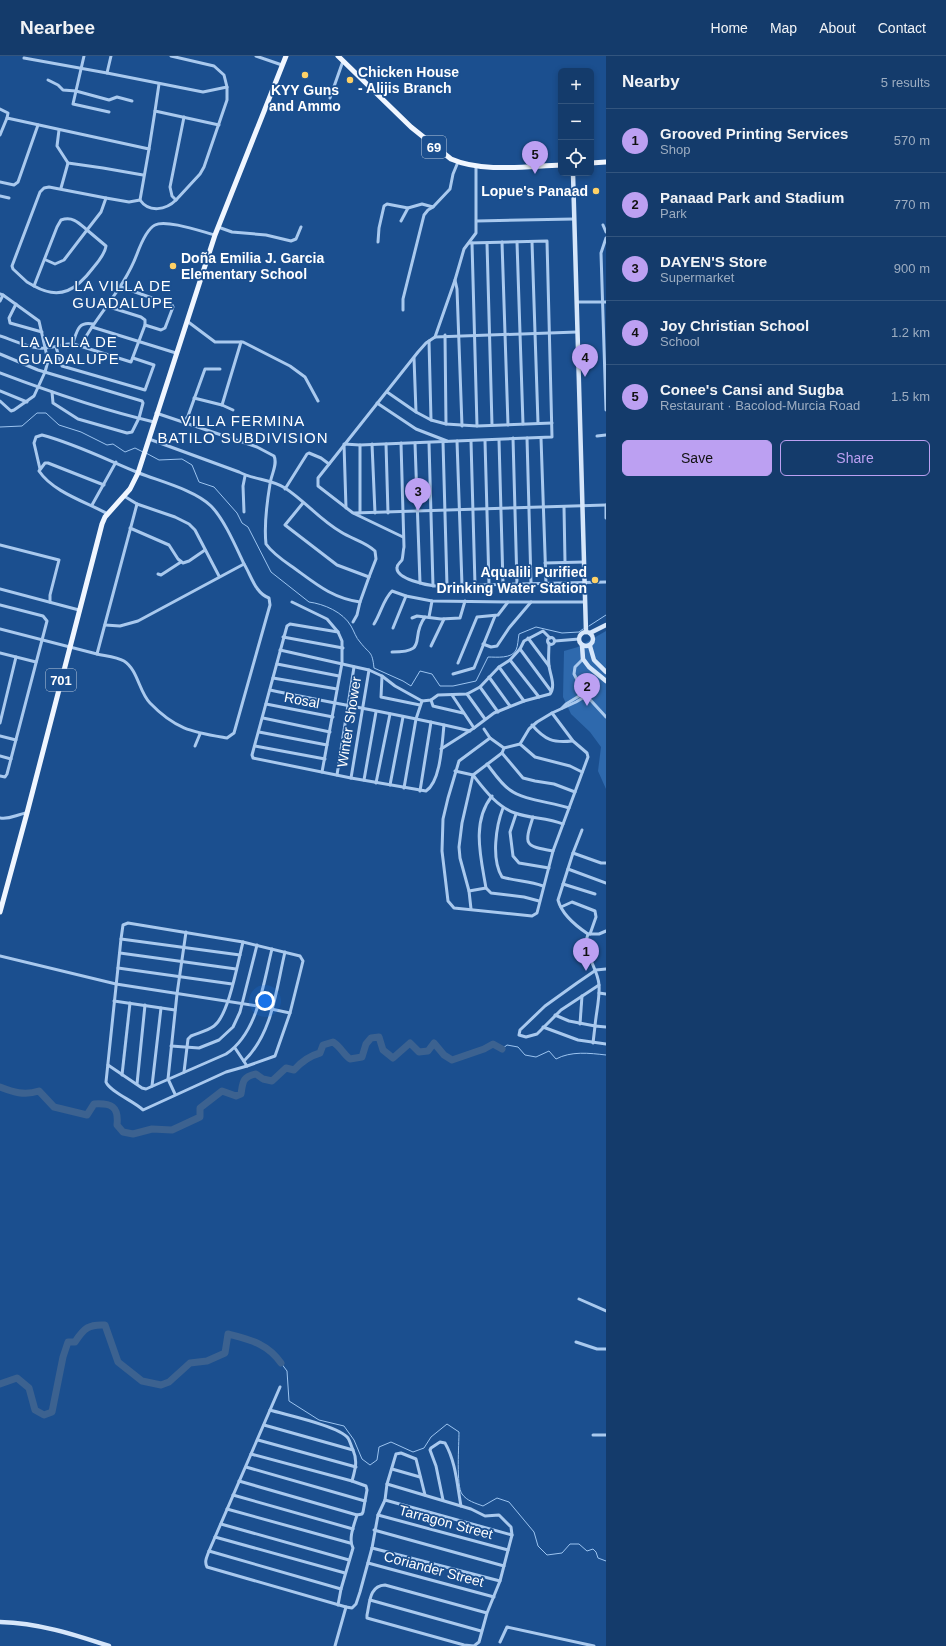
<!DOCTYPE html>
<html lang="en">
<head>
<meta charset="utf-8">
<style>
	body { margin:0; font-family:Helvetica,sans-serif; background:#214673; color:#f1f3f6 }
	.controls { position:absolute; right:12px; top:12px; display:grid; overflow:hidden; border-radius:6px; box-shadow:0 2px 6px #0003 }
	.controls button { width:36px; height:36px; display:grid; place-items:center; padding:0; border:0; border-bottom:1px solid #33557e; background:#143b6b; color:#f1f3f6; font:20px sans-serif }
	.you { position:absolute; left:265px; top:945px; width:14px; height:14px; margin:-10px; border:3px solid #fff; border-radius:50%; background:#1a73e8; box-shadow:0 0 0 6px #1a73e833 }
	.badge { display:grid; place-items:center; width:26px; height:26px; border-radius:50%; background:#bca0f2; color:#111; font-size:13px; font-weight:700 }
	.pin { position:absolute; translate:-50% -33px; filter:drop-shadow(0 1px 2px #0008) }
	.pin::after { content:''; position:absolute; top:21px; width:14px; height:12px; background:inherit; clip-path:polygon(0 0,100% 0,50% 100%) }
	.list { margin:0; padding:0; list-style:none }
	h2 { display:flex; justify-content:space-between; align-items:center; height:52px; margin:0; padding:0 16px; font-size:17px }
	h2 small { font-size:13px; font-weight:400; color:#9dadc1 }
	.list li { display:grid; grid-template-columns:26px 1fr auto; gap:12px; align-items:center; box-sizing:border-box; height:64px; padding:0 16px; border-top:1px solid #33557e }
	.list b { display:block; font-size:15px; white-space:nowrap }
	.list p { margin:0; font-size:13px; white-space:nowrap; color:#9dadc1 }
	.list em { font-size:13px; font-style:normal; color:#9dadc1 }
	.actions { display:flex; gap:8px; padding:12px 16px }
	.actions a { flex:1; padding:9px 0; border:1px solid #bca0f2; border-radius:6px; text-align:center; font-size:14px; color:#bca0f2 }
	.actions .main { background:#bca0f2; color:#111 }
	.icon { flex:none; width:22px; height:22px; fill:none; stroke:currentColor; stroke-width:2; stroke-linecap:round; stroke-linejoin:round }
	.map { position:relative; flex:none; width:606px; height:1590px; overflow:hidden }
	header { display:flex; align-items:center; gap:24px; box-sizing:border-box; height:56px; padding:0 20px; background:#143b6b; border-bottom:1px solid #33557e }
	header strong { font-size:19px }
	nav { display:flex; gap:22px; margin-inline-start:auto; font-size:14px }
	main { display:flex }
	aside { flex:1; background:#143b6b }
	.map>svg:first-child { display:block }
	.green { fill:#2e69ad }
	.lines { fill:none; stroke-linecap:round; stroke-linejoin:round }
	.stream { stroke:#9cc4f0; stroke-width:1 }
	.river { stroke:#3c6290; stroke-width:7 }
	.street { stroke:#a9c9ee; stroke-width:3 }
	.secondary { stroke:#d6e6fa; stroke-width:4.5 }
	.primary { stroke:#f0f6ff; stroke-width:5 }
	.poi-dot { fill:#ffd166; stroke:#1b4f8f; stroke-width:1.5 }
	.labels { text-anchor:middle; dominant-baseline:central; stroke-width:3.5; stroke-linejoin:round; paint-order:stroke }
	.shield { fill:#1b4f8f; stroke:#bbcadd; stroke-width:1 }
	.shield-label { font-size:13px; font-weight:bold; fill:#fff }
	.poi-label { font-size:14px; font-weight:bold; fill:#fff; stroke:#1b4f8f; text-anchor:start }
	.street-label { font-size:14px; fill:#fff; stroke:#1b4f8f }
	.neighbourhood-label { font-size:15px; letter-spacing:1px; fill:#fff; stroke:#1b4f8f }
</style>
</head>
<body>
<header>
<strong>Nearbee</strong>
<nav><a>Home</a><a>Map</a><a>About</a><a>Contact</a></nav>
</header>
<main>
<div class="map">
<svg width="606" height="1590" viewBox="0 0 606 1590">
	<rect width="100%" height="100%" fill="#1b4f8f"/>
	<path class="green" d="M606 575V733L598 715 601 691 590 676 571 658 563 641 564 595 578 591Z"/>
	<g class="lines">
		<g class="stream">
			<path d="M0 371 22 370 37 357H46L59 369 81 376 107 389 113 388 125 396 135 392 143 396"/>
			<path d="M146 397 159 404 182 403 192 409 199 426 214 431 237 457 242 467 248 471 271 516 309 546C324 548 343 556 351 570 354 575 356 582 360 586 370 599 372 594 374 612L403 625 411 630 420 615 432 618 440 630H453L476 625 488 601C496 601 512 603 516 594 518 590 518 583 519 578L536 571 562 577 579 576 583 573"/>
			<path d="M589 570 606 559"/>
			<path d="M502 993 507 989 518 991 525 999 536 1001 549 995 556 1003C571 995 589 997 606 999"/>
			<path d="M281 1307 287 1315 289 1345 319 1364 344 1370 354 1384 362 1403 370 1409 377 1404 379 1391 391 1386 413 1396 424 1392 431 1381 447 1368 459 1376C459 1388 456 1430 462 1438 467 1445 475 1447 483 1450L497 1442 509 1446 534 1476 538 1490 547 1499 562 1497 570 1488H579L587 1495 593 1493 596 1496 598 1502 606 1505"/>
		</g>
		<g class="river">
			<path d="M0 1031C13 1036 24 1040 39 1035L54 1051 87 1059 94 1048C111 1047 119 1050 117 1069L123 1076 133 1078 152 1073 172 1074 200 1061V1052L222 1035 236 1040 241 1038C243 1026 242 1021 256 1018L263 1023 272 1025 286 1012 294 1014C302 1005 309 1000 320 997L323 989 333 986C341 991 343 998 350 1003L362 1001 366 988 371 982 379 981 383 994 393 1002 410 987 419 996 428 995 434 987 444 999 452 1004 484 993 493 988 502 993"/>
			<path d="M0 1328 17 1322 29 1332 35 1354 44 1359 52 1356 63 1301 68 1286H75C84 1272 89 1268 105 1269L118 1306 142 1325 161 1329 169 1326 190 1307 207 1305 225 1297 228 1278C250 1284 267 1287 281 1307"/>
		</g>
		<g class="street">
			<path d="M84 0 73 48 109 56"/>
			<path d="M256 0 282 9"/>
			<path d="M24 2 107 17 111 0"/>
			<path d="M107 17 203 36 227 31 224 19 214 10 171 0"/>
			<path d="M48 24 58 29 63 34 76 35 109 44 117 41 132 45"/>
			<path d="M159 28 155 55 219 69"/>
			<path d="M330 42 343 5"/>
			<path d="M0 53 8 57 7 62"/>
			<path d="M184 61 170 131 172 140 176 144 200 118 204 111 227 44V31"/>
			<path d="M59 74 57 90 68 107 103 112 143 119"/>
			<path d="M0 79 7 62 149 93 155 55"/>
			<path d="M149 93 140 144C149 157 166 154 176 144"/>
			<path d="M0 126 14 129 18 126 38 69"/>
			<path d="M49 131 106 142 101 156 87 174C79 167 73 160 61 164L57 171 34 230 27 226 13 213 12 210 40 136 44 132Z"/>
			<path d="M61 132 68 107"/>
			<path d="M0 140 9 142"/>
			<path d="M106 142 129 146 140 144"/>
			<path d="M401 165 408 152"/>
			<path d="M477 165 574 163"/>
			<path d="M603 169 606 176"/>
			<path d="M218 171 232 176 266 179 291 185 296 183 301 171"/>
			<path d="M606 182 601 197 606 354"/>
			<path d="M378 186 379 172 384 150 387 148 408 152 422 148 433 151 450 133 453 118 458 106"/>
			<path d="M502 186 508 369"/>
			<path d="M517 186 523 368"/>
			<path d="M532 186 538 367"/>
			<path d="M472 187 477 370"/>
			<path d="M487 187 492 369"/>
			<path d="M455 224 457 233 462 370"/>
			<path d="M34 230C61 245 77 233 93 212 98 206 105 198 106 190L87 174 64 204 55 208 46 204"/>
			<path d="M0 238 3 239 39 265 48 305 45 316 34 340 14 354 11 355 0 345"/>
			<path d="M0 245 3 239"/>
			<path d="M577 246H606"/>
			<path d="M16 248 9 262 10 267 42 276"/>
			<path d="M106 250 141 261 145 264V269"/>
			<path d="M403 254V243L424 159 428 154 433 151"/>
			<path d="M187 265 215 286H243L290 310 305 321 318 345"/>
			<path d="M445 279 446 368"/>
			<path d="M0 280C13 284 26 291 39 292 53 294 67 284 80 290L92 271"/>
			<path d="M435 281 577 276"/>
			<path d="M429 285 431 364"/>
			<path d="M73 287C77 275 78 265 93 268"/>
			<path d="M80 290 131 306 145 269 161 274 165 272 173 251 172 249 121 231"/>
			<path d="M56 291 62 310 145 334 154 309 133 302"/>
			<path d="M176 297 92 271C108 247 127 225 137 198 140 190 147 173 155 169 166 163 203 176 215 179"/>
			<path d="M0 298 38 314 142 345 143 347 139 362 132 376 127 377 78 363 53 347 52 336"/>
			<path d="M414 302 416 356"/>
			<path d="M0 317C50 336 102 354 154 366"/>
			<path d="M0 335 27 346"/>
			<path d="M387 336 416 356 431 364 446 368 477 370 552 367"/>
			<path d="M194 342 222 349 241 286"/>
			<path d="M377 347 416 373 447 385"/>
			<path d="M222 349 233 354"/>
			<path d="M156 357 257 391 274 400C278 408 271 419 270 428 267 446 264 470 266 488 273 498 284 505 294 512 316 528 332 542 360 546L369 521 337 509 285 469 303 447"/>
			<path d="M184 366 188 360 205 313H220"/>
			<path d="M597 380 606 379"/>
			<path d="M513 382 517 528"/>
			<path d="M527 382 531 527"/>
			<path d="M541 382 546 527"/>
			<path d="M149 383 239 416C254 424 271 423 285 432 305 445 320 464 341 476 352 483 366 486 375 495L376 503 369 521"/>
			<path d="M499 384 503 528"/>
			<path d="M457 385 462 529"/>
			<path d="M471 385 475 529"/>
			<path d="M485 385 489 528"/>
			<path d="M443 386 447 530"/>
			<path d="M401 387 404 491C403 495 403 501 402 504 400 507 397 508 397 512 396 523 427 529 435 530L606 526"/>
			<path d="M415 387 420 527"/>
			<path d="M429 387 433 530"/>
			<path d="M372 388 375 457"/>
			<path d="M386 388 388 457"/>
			<path d="M360 389V457"/>
			<path d="M40 413 34 387 36 381 42 379C76 388 107 404 139 417 159 425 195 434 211 450 224 463 236 491 244 508L138 565 120 570 105 569"/>
			<path d="M104 429 48 407H45L39 415C53 436 86 446 108 458"/>
			<path d="M285 433 307 398 309 397 321 402 329 408"/>
			<path d="M124 440 137 448 175 461 189 468 195 474 219 520"/>
			<path d="M92 449 116 406"/>
			<path d="M606 449V462"/>
			<path d="M564 451 565 506"/>
			<path d="M346 452 344 388 360 389 552 381 547 185 469 187"/>
			<path d="M244 456 243 430 245 420"/>
			<path d="M354 457 606 449"/>
			<path d="M130 472 169 489 178 503 183 507 189 505 205 494"/>
			<path d="M403 481 353 457 318 430V422L418 296 426 287 435 281 455 224 464 193 476 177V110"/>
			<path d="M0 489 59 504 50 539V546"/>
			<path d="M545 507 584 506"/>
			<path d="M158 518 161 519 181 506"/>
			<path d="M0 533 79 554"/>
			<path d="M292 546 327 563 338 576 342 585V607L322 716"/>
			<path d="M0 549 43 560 47 565 7 718 5 721 0 720"/>
			<path d="M429 561 432 545"/>
			<path d="M412 562 417 560 441 563 460 562 465 545"/>
			<path d="M353 566 357 559 360 546"/>
			<path d="M374 568C381 557 383 544 392 535L406 540 432 545 508 546"/>
			<path d="M393 572 406 540"/>
			<path d="M0 573 97 598 137 448"/>
			<path d="M338 576 290 568 287 570 252 699 253 702 351 722 426 735C441 725 442 687 444 669"/>
			<path d="M283 581 343 592"/>
			<circle cx="551" cy="585" r="3.5"/>
			<path d="M528 582 549 610"/>
			<path d="M555 585 579 583"/>
			<path d="M483 588 491 591 497 590 509 572 531 546"/>
			<path d="M431 590 444 563"/>
			<path d="M520 593 551 635"/>
			<path d="M280 594 369 614 382 620 395 630 422 645 431 644 438 639 467 638 480 631 499 611 510 604 520 593 524 585 543 575 550 582"/>
			<path d="M392 596C430 596 409 582 425 561"/>
			<path d="M0 597 36 606"/>
			<path d="M97 598C106 600 117 601 124 605 138 614 139 636 150 647 176 674 193 676 227 682L234 677 270 549 269 542C255 537 251 519 244 508"/>
			<path d="M583 603 575 611 574 618 584 637 606 661"/>
			<path d="M510 604 539 641"/>
			<path d="M458 607 477 561 498 559 508 546H585"/>
			<path d="M277 608 339 620"/>
			<path d="M499 611 524 645"/>
			<path d="M453 618 474 612 495 560"/>
			<path d="M382 620 381 641 420 649"/>
			<path d="M489 621 510 650"/>
			<path d="M273 622 337 633"/>
			<path d="M480 631 498 656"/>
			<path d="M270 634C336 648 404 659 470 675"/>
			<path d="M467 638 485 663"/>
			<path d="M452 639 474 672"/>
			<path d="M431 644 433 650 437 651 463 657"/>
			<path d="M266 648 333 661"/>
			<path d="M562 652 566 648 584 637"/>
			<path d="M263 662 330 676"/>
			<path d="M0 667 16 601"/>
			<path d="M532 669C545 684 553 687 572 685"/>
			<path d="M484 673 490 682 504 692"/>
			<path d="M259 676 327 689"/>
			<path d="M0 680 16 684"/>
			<path d="M490 682 459 705 448 742 443 763 442 795 448 845 454 852 532 860 537 857 553 795 588 701 587 697 573 685 552 657"/>
			<path d="M520 688 535 701 570 710 582 716"/>
			<path d="M195 690 200 678"/>
			<path d="M255 690 325 703"/>
			<path d="M441 693 474 672 494 657 524 645 550 638C556 630 550 618 549 610 548 603 549 595 549 587"/>
			<path d="M502 697 523 722 535 725 554 728 575 736"/>
			<path d="M0 700 11 703"/>
			<path d="M487 708C494 717 501 728 510 734 523 744 551 746 569 752"/>
			<path d="M455 715 473 719C484 733 497 751 515 757 531 763 547 761 563 768"/>
			<path d="M337 719 354 611"/>
			<path d="M351 722 369 614"/>
			<path d="M364 724 376 656"/>
			<path d="M376 727 390 658"/>
			<path d="M390 729 403 661"/>
			<path d="M404 732 416 663 422 645"/>
			<path d="M420 735 431 666"/>
			<path d="M492 740C471 766 481 802 486 832L491 837 524 841 539 845"/>
			<path d="M503 752C496 770 491 803 502 821 516 825 530 825 543 830"/>
			<path d="M516 758 510 776 513 800 519 807 549 812"/>
			<path d="M533 761C524 789 524 790 553 795"/>
			<path d="M0 762C10 764 17 758 27 757"/>
			<path d="M582 774 573 797 558 844C562 859 576 870 588 878"/>
			<path d="M573 797 601 807H606"/>
			<path d="M568 813 606 827"/>
			<path d="M563 828 595 838"/>
			<path d="M469 835 486 832"/>
			<path d="M561 851 572 846 595 855 596 861 590 878"/>
			<path d="M471 853 469 835 460 802 459 791 462 767 473 719 502 697 504 692 520 688 529 673 537 666 552 657 576 646 586 640"/>
			<path d="M128 867 243 886 300 900 303 905 290 957 275 1000 247 1010 226 1016 143 1054C134 1045 110 1036 106 1026L121 883 123 869Z"/>
			<path d="M121 883 240 899"/>
			<path d="M120 897 236 913"/>
			<path d="M0 900 116 928 257 950 290 957"/>
			<path d="M118 912 232 928"/>
			<path d="M599 929 561 954 537 978 526 981 519 979 520 974 545 950 577 927 596 914 606 913"/>
			<path d="M599 937 606 938"/>
			<path d="M114 945 175 954"/>
			<path d="M555 959 569 965 595 970C596 957 600 942 599 929 598 911 581 896 588 878H599L606 875"/>
			<path d="M580 968 582 940"/>
			<path d="M543 971 578 984 606 988"/>
			<path d="M593 987 595 970 606 971"/>
			<path d="M171 990 199 992 219 984 233 971 240 956 257 889"/>
			<path d="M235 992 247 1010"/>
			<path d="M244 1005C273 977 276 933 285 896"/>
			<path d="M108 1009 142 1032 146 1033 226 998C258 977 263 928 272 893"/>
			<path d="M184 1016 188 983 191 980C198 977 207 975 214 970 229 959 238 905 243 886"/>
			<path d="M122 1019 130 947"/>
			<path d="M137 1028 145 949"/>
			<path d="M152 1030 161 952"/>
			<path d="M175 1038 168 1023 177 938 186 876"/>
			<path d="M579 1243 606 1255"/>
			<path d="M576 1286 597 1293H606"/>
			<path d="M280 1331 209 1495C207 1501 204 1505 207 1511L346 1551 335 1590"/>
			<path d="M270 1354C286 1359 339 1370 348 1382 350 1385 351 1390 353 1394"/>
			<path d="M593 1379H606"/>
			<path d="M258 1384 356 1411"/>
			<path d="M251 1398 352 1425C355 1414 358 1405 353 1394L264 1369"/>
			<path d="M246 1411 365 1445"/>
			<path d="M392 1413 420 1421"/>
			<path d="M239 1425 357 1459"/>
			<path d="M387 1428 471 1453 485 1460 499 1459 511 1471 512 1479"/>
			<path d="M233 1439 353 1473"/>
			<path d="M385 1444 512 1479 500 1525 487 1557 479 1586 474 1590 464 1589 367 1562V1559C370 1546 369 1530 385 1529L487 1557"/>
			<path d="M443 1444 436 1410 430 1394 431 1392 440 1386 445 1387C456 1406 457 1429 461 1450"/>
			<path d="M227 1453 350 1487"/>
			<path d="M378 1459 508 1494"/>
			<path d="M221 1468 349 1504"/>
			<path d="M374 1474 504 1510"/>
			<path d="M215 1481 345 1517"/>
			<path d="M372 1492 500 1525"/>
			<path d="M209 1495 341 1533 353 1492C348 1483 354 1469 357 1459L362 1458 363 1456 367 1434 366 1430 352 1425"/>
			<path d="M368 1507 494 1541"/>
			<path d="M370 1544 481 1575"/>
			<path d="M338 1549 341 1533"/>
			<path d="M346 1551 352 1552 356 1548 360 1536 372 1492 378 1459 385 1444 387 1428 396 1398 401 1397 416 1403 425 1439"/>
			<path d="M500 1586 507 1571 594 1590"/>
		</g>
		<g class="secondary">
			<path d="M573 117 586 576"/>
			<circle cx="586" cy="583" r="7"/>
			<path d="M590 577 606 569"/>
			<path d="M582 589 583 603 589 611 606 625"/>
			<path d="M590 590 594 604 606 616"/>
			<path d="M0 1566C38 1567 73 1578 109 1590"/>
		</g>
		<g class="primary">
			<path d="M338 0 411 71 451 103C483 117 527 110 561 109"/>
			<path d="M591 107 606 106"/>
			<path d="M0 856 27 757 102 468 105 461 130 433 138 417 215 179 286 0"/>
		</g>
	</g>
	<g class="poi-dot">
		<circle cx="305" cy="19" r="4"/>
		<circle cx="350" cy="24" r="4"/>
		<circle cx="596" cy="135" r="4"/>
		<circle cx="173" cy="210" r="4"/>
		<circle cx="595" cy="524" r="4"/>
	</g>
	<g class="labels">
		<g class="shield">
			<rect x="422" y="80" width="24" height="22" rx="3"/>
			<rect x="46" y="613" width="30" height="22" rx="3"/>
		</g>
		<g class="shield-label">
			<text x="434" y="91">69</text>
			<text x="61" y="624">701</text>
		</g>
		<g class="poi-label">
			<text x="358" y="16">Chicken House<tspan x="358" dy="16">- Alijis Branch</tspan></text>
			<text x="305" y="34" text-anchor="middle">KYY Guns<tspan x="305" dy="16">and Ammo</tspan></text>
			<text x="588" y="135" text-anchor="end">Lopue's Panaad</text>
			<text x="181" y="202">Doña Emilia J. Garcia<tspan x="181" dy="16">Elementary School</tspan></text>
			<text x="587" y="516" text-anchor="end">Aqualili Purified<tspan x="587" dy="16">Drinking Water Station</tspan></text>
		</g>
		<g class="street-label">
			<text transform="translate(302 644) rotate(11)">Rosal</text>
			<text transform="translate(349 666) rotate(-81)">Winter Shower</text>
			<text transform="translate(446 1466) rotate(15)">Tarragon Street</text>
			<text transform="translate(434 1513) rotate(15)">Coriander Street</text>
		</g>
		<g class="neighbourhood-label">
			<text x="123" y="229">LA VILLA DE<tspan x="123" dy="17">GUADALUPE</tspan></text>
			<text x="69" y="285">LA VILLA DE<tspan x="69" dy="17">GUADALUPE</tspan></text>
			<text x="243" y="364">VILLA FERMINA<tspan x="243" dy="17">BATILO SUBDIVISION</tspan></text>
		</g>
	</g>
</svg>
<div class="controls">
<button>+</button>
<button>−</button>
<button><svg class="icon" aria-label="locate" viewBox="0 0 24 24"><circle cx="12" cy="12" r="6"/><path d="M12 2v4M12 18v4M2 12h4M18 12h4"/></svg></button>
</div>
<div class="you"></div>
<div class="pin badge" style="left:586px;top:915px">1</div>
<div class="pin badge" style="left:587px;top:650px">2</div>
<div class="pin badge" style="left:418px;top:455px">3</div>
<div class="pin badge" style="left:585px;top:321px">4</div>
<div class="pin badge" style="left:535px;top:118px">5</div>
</div>
<aside>
<h2>Nearby<small>5 results</small></h2>
<ul class="list">
<li><span class="badge">1</span><div><b>Grooved Printing Services</b><p>Shop</p></div><em>570 m</em></li>
<li><span class="badge">2</span><div><b>Panaad Park and Stadium</b><p>Park</p></div><em>770 m</em></li>
<li><span class="badge">3</span><div><b>DAYEN'S Store</b><p>Supermarket</p></div><em>900 m</em></li>
<li><span class="badge">4</span><div><b>Joy Christian School</b><p>School</p></div><em>1.2 km</em></li>
<li><span class="badge">5</span><div><b>Conee's Cansi and Sugba</b><p>Restaurant · Bacolod-Murcia Road</p></div><em>1.5 km</em></li>
</ul>
<div class="actions"><a class="main">Save</a><a>Share</a></div>
</aside>
</main>
</body>
</html>
